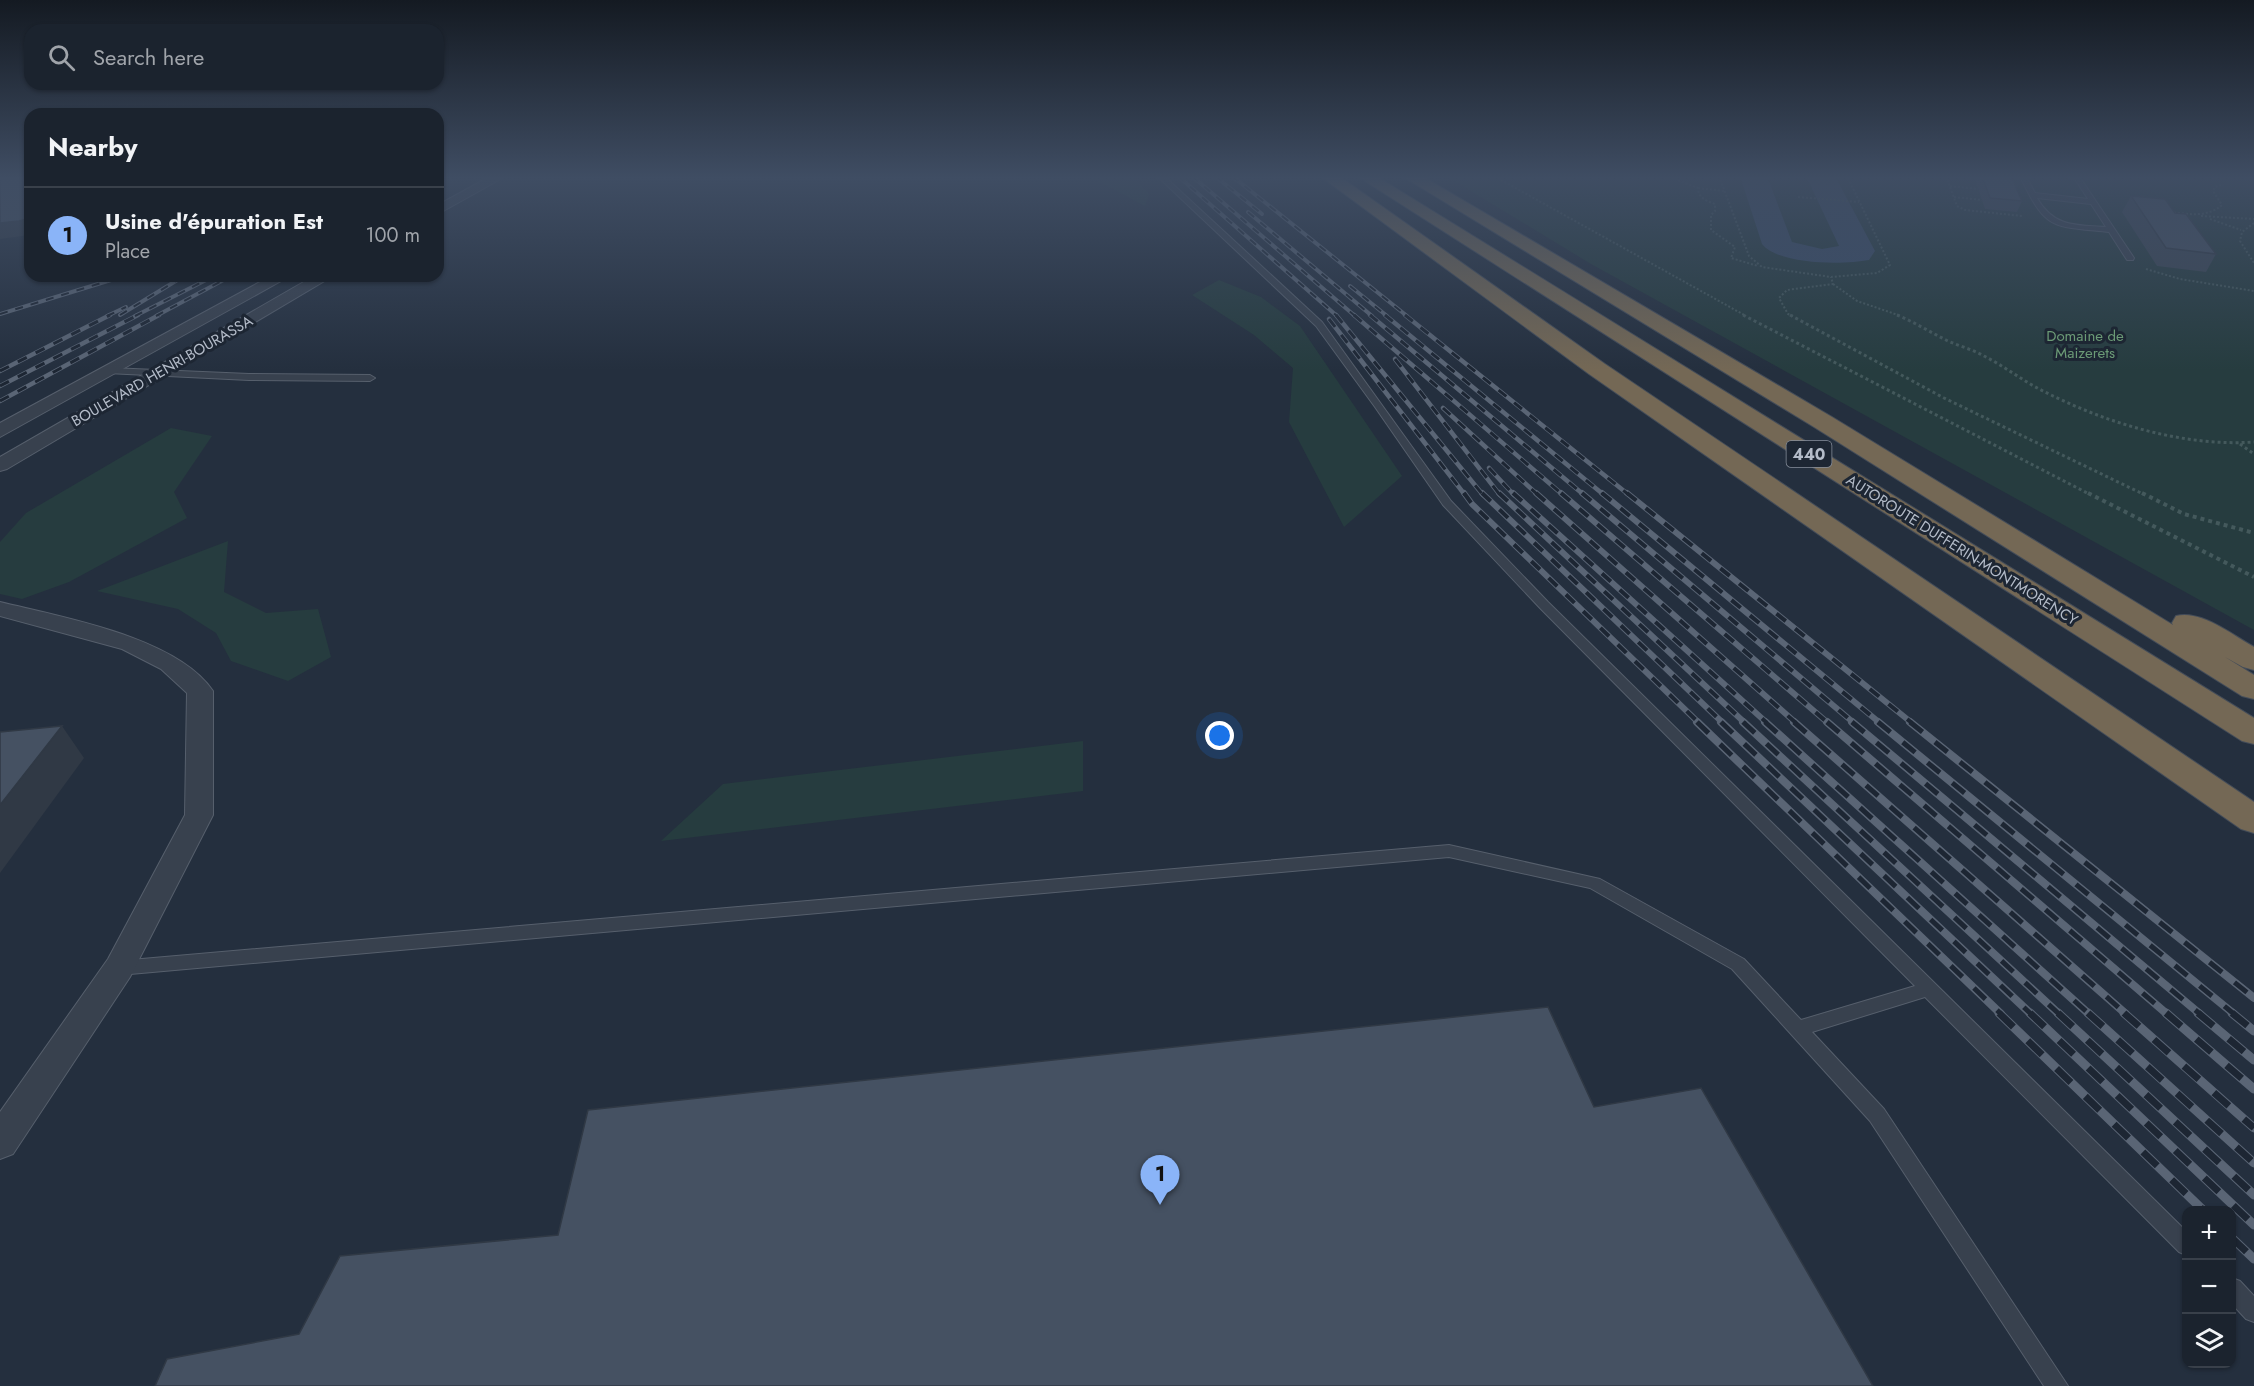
<!DOCTYPE html>
<html lang="en">
<head>
<meta charset="utf-8">
<style>
	body { margin:0; font-family:Jost,sans-serif; background:#282f3a; color:#f1f3f6 }
	.controls { position:absolute; right:18px; bottom:18px; display:grid; overflow:hidden; border-radius:12px; box-shadow:0 2px 4px #0004 }
	.controls button { width:54px; height:54px; display:grid; place-items:center; padding:0; border:0; border-bottom:2px solid #39404a; background:#1b232e; color:#f1f3f6; font:30px sans-serif }
	.you { position:absolute; left:1220px; top:736px; width:21px; height:21px; margin:-15px; border:4px solid #fff; border-radius:50%; background:#1a73e8; box-shadow:0 0 0 9px #1a73e833 }
	.badge { display:grid; place-items:center; width:39px; height:39px; border-radius:50%; background:#8ab4f8; color:#111; font-size:20px; font-weight:700 }
	.pin { position:absolute; translate:-50% -50px; filter:drop-shadow(0 2px 3px #0008) }
	.pin::after { content:''; position:absolute; top:32px; width:21px; height:18px; background:inherit; clip-path:polygon(0 0,100% 0,50% 100%) }
	.list { margin:0; padding:0; list-style:none }
	h2 { display:flex; justify-content:space-between; align-items:center; height:78px; margin:0; padding:0 24px; font-size:26px }
	h2 small { font-size:20px; font-weight:400; color:#a0a4aa }
	.list li { display:grid; grid-template-columns:39px 1fr auto; gap:18px; align-items:center; box-sizing:border-box; height:96px; padding:0 24px; border-top:2px solid #39404a }
	.list b { display:block; font-size:22px; white-space:nowrap }
	.list p { margin:0; font-size:20px; white-space:nowrap; color:#a0a4aa }
	.list em { font-size:20px; font-style:normal; color:#a0a4aa }
	.icon { flex:none; width:33px; height:33px; fill:none; stroke:currentColor; stroke-width:2; stroke-linecap:round; stroke-linejoin:round }
	.map { position:relative; flex:none; width:2254px; height:1386px; overflow:hidden }
	.search { position:absolute; background:#1b232e; box-shadow:0 2px 4px #0004; left:24px; top:24px; width:420px; height:66px; display:flex; align-items:center; gap:15px; box-sizing:border-box; padding:0 21px; border-radius:18px; color:#a0a4aa; font-size:22px }
	.panel { position:absolute; background:#1b232e; box-shadow:0 2px 4px #0004; left:24px; top:108px; width:420px; height:174px; border-radius:18px }
	.map>svg:first-child { display:block }
	.green { fill:#263c3f }
	.water { fill:#394c67 }
	.lines { fill:none; stroke-linecap:round; stroke-linejoin:round }
	.lane-casing { stroke:#565f6c; stroke-width:2 }
	.street-casing { stroke:#565f6c; stroke-width:2 }
	.highway-casing { stroke:#434c59; stroke-width:2 }
	.path-far2 { stroke:#44595c; stroke-width:2; stroke-dasharray:2 2; stroke-linecap:butt }
	.path-far1 { stroke:#44595c; stroke-width:3; stroke-dasharray:3 3; stroke-linecap:butt }
	.path { stroke:#44595c; stroke-width:4; stroke-dasharray:4 4; stroke-linecap:butt }
	.lane { fill:#38414e; fill-rule:evenodd }
	.street { fill:#38414e; fill-rule:evenodd }
	.highway { fill:#746855; fill-rule:evenodd }
	.rail-far4-casing { stroke:#5a6575; stroke-width:4 }
	.rail-far3-casing { stroke:#5a6575; stroke-width:4.5 }
	.rail-far2-casing { stroke:#5a6575; stroke-width:6 }
	.rail-far1-casing { stroke:#5a6575; stroke-width:8 }
	.rail-casing { stroke:#5a6575; stroke-width:9 }
	.rail-far4 { stroke:#1d2633; stroke-width:2; stroke-dasharray:8; stroke-linecap:butt }
	.rail-far3 { stroke:#1d2633; stroke-width:3; stroke-dasharray:10; stroke-linecap:butt }
	.rail-far2 { stroke:#1d2633; stroke-width:4; stroke-dasharray:12; stroke-linecap:butt }
	.rail-far1 { stroke:#1d2633; stroke-width:5; stroke-dasharray:16; stroke-linecap:butt }
	.rail { stroke:#1d2633; stroke-width:7; stroke-dasharray:20; stroke-linecap:butt }
	.wall { fill:#3b4654 }
	.shaded-wall { fill:#303945 }
	.building { fill:#455162; stroke:#303945; stroke-width:1.5 }
	.labels { text-anchor:middle; dominant-baseline:central; stroke-width:6; stroke-linejoin:round; paint-order:stroke }
	.far-park-label { font-size:15px; fill:#6b9a76; stroke:#1d2633 }
	.far-street-label { font-size:15px; fill:#b4bcc9; stroke:#1d2633 }
	.shield { fill:#1d2633; stroke:#878f9c; stroke-width:1.5 }
	.shield-label { font-size:16px; font-weight:bold; fill:#b4bcc9 }
</style>
</head>
<body>
<div class="map">
<svg width="2254" height="1386" viewBox="0 0 2254 1386">
	<rect width="100%" height="100%" fill="#242f3e"/>
	<g class="green">
		<path d="M1089 176H1133L1149 194 1145 206Z"/>
		<path d="M1446 176H2254V630L1591 264Z"/>
		<path d="M1219 280 1261 297 1300 326 1402 476 1344 527 1289 422 1293 368 1254 335 1192 295Z"/>
		<path d="M171 428 212 436 174 492 187 518 69 582 22 599 0 594V542L26 513Z"/>
		<path d="M228 541 224 592 266 613 318 609 331 657 288 681 231 661 216 633 178 609 97 591Z"/>
		<path d="M1083 741V791L661 841 723 784Z"/>
	</g>
	<path class="water" d="M1740 176H1767L1792 242 1822 249 1839 246 1806 176H1835L1875 251 1869 260C1843 265 1779 265 1762 244Z"/>
	<g class="lines">
		<g class="lane-casing">
			<g id="lane">
				<path d="M1157 176H1164L1322 322 1451 501 1548 602 2186 1231V1255L2179 1252 1925 997 1812 1032 1884 1109 2068 1386H2044L1870 1121 1732 969 1590 888 1449 857 119 975 113 973 110 968 113 963 119 961 1449 845 1600 879 1744 959 1801 1020 1915 986 1540 608 1443 505 1375 407 1316 326Z"/>
				<path d="M2020 176H2026L2035 193 2088 199 2073 176H2079L2134 258 2133 260H2127L2109 232C2051 226 2046 231 2020 176ZM2037 198 2091 204 2106 227C2075 225 2054 227 2037 198Z"/>
				<path d="M110 368 249 374 370 375 375 378 370 381 249 380 107 373V369Z"/>
				<path d="M2232 1278 2240 1281 2254 1296V1322L2246 1319 2232 1304Z"/>
			</g>
		</g>
		<g class="street-casing">
			<g id="street">
				<path d="M491 176H506L438 214V205Z"/>
				<path d="M271 276H290L0 437V423Z"/>
				<path d="M314 276H333L7 469 0 471V457Z"/>
				<path d="M0 602C61 617 177 637 213 691V815L130 977 13 1154 0 1159V1112L108 959 185 815 187 693 161 669 122 649 0 616Z"/>
			</g>
		</g>
		<g class="highway-casing">
			<g id="highway">
				<path d="M1320 176H1339L1605 364 2254 802V833L2241 829 1589 374Z"/>
				<path d="M1357 176H1376L2254 718V744L2242 741Z"/>
				<path d="M1402 176H1422L1832 417 2173 625 2172 623 2176 616C2202 610 2232 635 2254 647V670L2243 667 2225 657 2254 675V699L2242 696 1814 427Z"/>
			</g>
		</g>
		<g class="path-far2">
			<path d="M1494 176 1746 316"/>
			<path d="M1667 176 1698 188C1698 198 1707 201 1715 204V211L1711 215V230L1735 247 1731 258 1758 266"/>
			<path d="M1719 176 1749 256 1762 267 1831 277 1877 273 1890 265 1847 176"/>
			<path d="M1946 176 1957 206 1965 210 2022 216"/>
			<path d="M1961 176 1974 178"/>
			<path d="M1950 186 1978 189"/>
			<path d="M1698 188 1724 191"/>
			<path d="M1798 197 1859 202"/>
			<path d="M1954 197 1982 200"/>
			<path d="M2170 212C2188 214 2207 218 2222 205L2213 191 2215 187 2221 185"/>
			<path d="M2201 216 2254 219"/>
			<path d="M2210 219 2241 230"/>
			<path d="M2254 223 2242 232 2240 241 2254 263"/>
			<path d="M2146 269 2180 279 2254 291"/>
			<path d="M1833 284 1857 301 1901 316"/>
			<path d="M1793 316 1788 314 1779 298 1787 290 1833 284 1831 277"/>
		</g>
		<g class="path-far1">
			<path d="M1743 315 2091 495"/>
			<path d="M1790 315 1944 398 2145 495"/>
			<path d="M1897 315C1914 322 1930 332 1946 340 1958 346 1972 349 1984 356 2004 366 2023 381 2043 391 2106 423 2183 447 2254 442"/>
			<path d="M2240 444 2254 454"/>
		</g>
		<g class="path">
			<path d="M2088 493 2254 577"/>
			<path d="M2142 493 2184 514 2254 533"/>
		</g>
		<use href="#lane" class="lane"/>
		<use href="#street" class="street"/>
		<use href="#highway" class="highway"/>
		<g class="rail-far4-casing">
			<g id="rail-far4">
				<path d="M1178 176 1337 316"/>
				<path d="M1192 176 1355 316"/>
				<path d="M1215 176 1262 214"/>
				<path d="M1232 176 1407 316"/>
				<path d="M1248 212 1372 316"/>
				<path d="M1350 286 1387 316"/>
				<path d="M0 314 124 276"/>
				<path d="M120 315 184 276"/>
				<path d="M107 316 126 307"/>
				<path d="M135 316 214 276"/>
				<path d="M156 316 231 276"/>
			</g>
		</g>
		<g class="rail-far3-casing">
			<g id="rail-far3">
				<path d="M1336 315 1483 495"/>
				<path d="M1354 315 1563 495"/>
				<path d="M1370 315 1584 495"/>
				<path d="M1385 315 1604 495"/>
				<path d="M1405 315 1629 495"/>
				<path d="M1329 319 1465 495"/>
				<path d="M1395 359 1500 495"/>
				<path d="M0 371 110 315"/>
				<path d="M0 386 138 315"/>
				<path d="M0 401 159 315"/>
				<path d="M1443 408 1538 495"/>
				<path d="M1489 468 1514 495"/>
			</g>
		</g>
		<g class="rail-far2-casing">
			<g id="rail-far2">
				<path d="M1464 493 1472 504 1699 723"/>
				<path d="M1482 493 1723 723"/>
				<path d="M1499 493 1745 723"/>
				<path d="M1513 493 1767 723"/>
				<path d="M1536 493 1796 723"/>
				<path d="M1561 493 1828 723"/>
				<path d="M1582 493 1854 723"/>
				<path d="M1602 493 1880 723"/>
				<path d="M1627 493 1912 723"/>
			</g>
		</g>
		<g class="rail-far1-casing">
			<g id="rail-far1">
				<path d="M1697 722 2001 1014"/>
				<path d="M1721 722 2031 1014"/>
				<path d="M1743 722 2059 1014"/>
				<path d="M1765 722 2089 1014"/>
				<path d="M1794 722 2126 1014"/>
				<path d="M1827 722 2167 1014"/>
				<path d="M1852 722 2200 1014"/>
				<path d="M1878 722 2234 1014"/>
				<path d="M1910 722 2254 998"/>
			</g>
		</g>
		<g class="rail-casing">
			<g id="rail">
				<path d="M1999 1013 2203 1210"/>
				<path d="M2030 1013 2254 1225"/>
				<path d="M2058 1013 2254 1195"/>
				<path d="M2088 1013 2254 1163"/>
				<path d="M2124 1013 2254 1128"/>
				<path d="M2166 1013 2254 1089"/>
				<path d="M2198 1013 2254 1060"/>
				<path d="M2232 1013 2254 1031"/>
				<path d="M2232 1238 2254 1259"/>
			</g>
		</g>
		<use href="#rail-far4" class="rail-far4"/>
		<use href="#rail-far3" class="rail-far3"/>
		<use href="#rail-far2" class="rail-far2"/>
		<use href="#rail-far1" class="rail-far1"/>
		<use href="#rail" class="rail"/>
	</g>
	<g class="wall">
		<path d="M1974 176H2011L2022 201 2017 212 1985 209Z"/>
		<path d="M2131 196 2175 213 2216 254 2206 272 2157 266 2122 212Z"/>
	</g>
	<g class="shaded-wall">
		<path d="M30 218V235L0 239V223Z"/>
		<path d="M62 726 84 758 0 873V805Z"/>
	</g>
	<g class="building">
		<path d="M0 176H30V218L19 221 0 223Z"/>
		<path d="M1982 176H2011L2022 201 1990 198Z"/>
		<path d="M2131 196 2165 199 2175 213 2186 214 2216 254 2166 248Z"/>
		<path d="M62 726 0 805V732Z"/>
		<path d="M1548 1007 1594 1107 1701 1088 1873 1386H155L167 1359 299 1334 340 1256 558 1235 588 1110Z"/>
	</g>
	<linearGradient id="sky" x2="0" y2="1"><stop stop-color="#141a22"/><stop offset="0.48" stop-color="#3f4d63"/><stop offset="1" stop-color="#3f4d63" stop-opacity="0"/></linearGradient>
	<rect width="2254" height="370" fill="url(#sky)"/>
	<g class="labels">
		<g class="far-park-label">
			<text x="2085" y="336">Domaine de<tspan x="2085" dy="17">Maizerets</tspan></text>
		</g>
		<g class="far-street-label">
			<text transform="translate(162 371) rotate(-30)">BOULEVARD HENRI-BOURASSA</text>
			<text transform="translate(1962 550) rotate(32)">AUTOROUTE DUFFERIN-MONTMORENCY</text>
		</g>
		<rect class="shield" x="1786.5" y="441" width="45" height="26" rx="4.5"/>
		<g class="shield-label">
			<text x="1809" y="454">440</text>
		</g>
	</g>
</svg>
<div class="controls">
<button>+</button>
<button>−</button>
<button><svg class="icon" aria-label="layers" viewBox="0 0 24 24"><path d="M12 4l9 5-9 5-9-5zM3 14l9 5 9-5"/></svg></button>
</div>
<div class="you"></div>
<div class="pin badge" style="left:1160px;top:1205px">1</div>
<div class="search"><svg class="icon" aria-label="search" viewBox="0 0 24 24"><circle cx="10" cy="10" r="6"/><path d="M15 15l6 6"/></svg>Search here</div>
<section class="panel">
<h2>Nearby<small></small></h2>
<ul class="list">
<li><span class="badge">1</span><div><b>Usine d'épuration Est</b><p>Place</p></div><em>100 m</em></li>
</ul>
</section>
</div>
</body>
</html>
